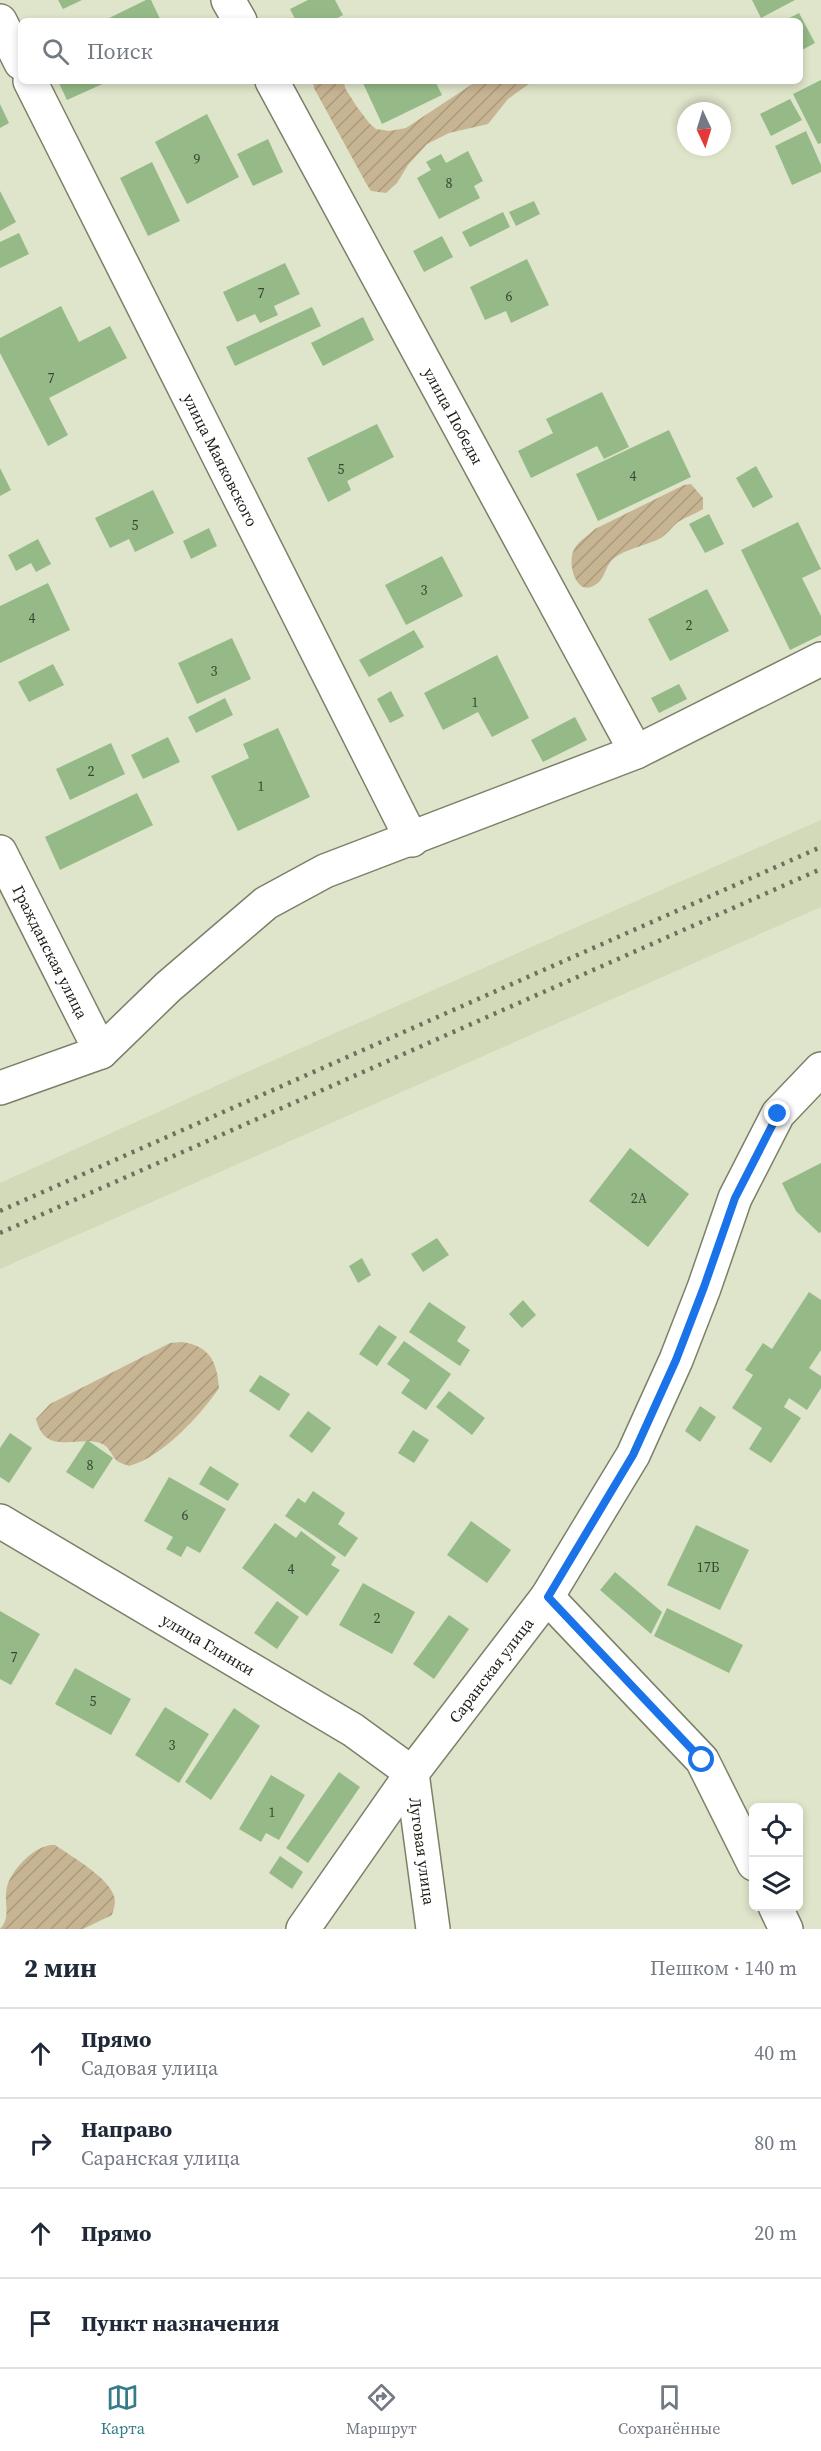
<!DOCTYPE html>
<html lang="ru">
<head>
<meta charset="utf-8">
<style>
	body { margin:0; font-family:"Source Serif 4",serif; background:#f6f6f7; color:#1f2937 }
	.controls { position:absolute; right:18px; bottom:18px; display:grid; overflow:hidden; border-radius:9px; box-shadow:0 3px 9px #0003 }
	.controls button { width:54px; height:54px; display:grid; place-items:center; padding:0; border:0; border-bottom:2px solid #e0e1e3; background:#fff; color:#1f2937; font:30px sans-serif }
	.compass { position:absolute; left:677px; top:102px; width:54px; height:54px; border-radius:50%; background:#fff; box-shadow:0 3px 9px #0003; rotate:176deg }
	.stop { position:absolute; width:18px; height:18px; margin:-14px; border:4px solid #1a73e8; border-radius:50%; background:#fff }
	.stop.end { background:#1a73e8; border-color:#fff; box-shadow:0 2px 6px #0008 }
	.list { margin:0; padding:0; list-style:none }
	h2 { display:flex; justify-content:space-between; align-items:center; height:78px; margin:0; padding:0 24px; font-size:26px }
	h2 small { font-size:20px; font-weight:400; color:#747a83 }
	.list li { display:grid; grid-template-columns:39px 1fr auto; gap:18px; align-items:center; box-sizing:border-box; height:90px; padding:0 24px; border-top:2px solid #e0e1e3 }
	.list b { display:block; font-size:22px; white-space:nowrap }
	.list p { margin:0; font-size:20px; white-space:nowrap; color:#747a83 }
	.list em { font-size:20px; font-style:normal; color:#747a83 }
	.icon { flex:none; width:33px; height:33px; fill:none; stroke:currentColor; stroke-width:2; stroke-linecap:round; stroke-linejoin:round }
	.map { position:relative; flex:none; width:821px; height:1929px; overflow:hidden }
	.search { position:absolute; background:#fff; box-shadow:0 3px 9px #0003; left:18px; right:18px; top:18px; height:66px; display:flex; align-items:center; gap:15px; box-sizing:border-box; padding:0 21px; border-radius:9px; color:#747a83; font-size:22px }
	.sheet { height:438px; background:#fff }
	nav { display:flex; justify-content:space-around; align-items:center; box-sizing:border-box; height:84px; border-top:2px solid #e0e1e3; background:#fff; font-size:16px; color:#747a83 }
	nav a { display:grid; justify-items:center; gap:3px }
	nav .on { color:#357b88 }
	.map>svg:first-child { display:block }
	.built { fill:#d2dab9 }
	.garden { fill:url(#garden-furrows) }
	.building { fill:#95ba88 }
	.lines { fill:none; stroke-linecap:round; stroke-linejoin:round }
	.minor-casing { stroke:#7b8169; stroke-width:36 }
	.minor { stroke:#fff; stroke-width:33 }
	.rail { stroke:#6d7260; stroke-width:4.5; stroke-dasharray:3 6; stroke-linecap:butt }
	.route { stroke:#1a73e8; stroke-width:8 }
	.labels { text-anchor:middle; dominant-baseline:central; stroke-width:5; stroke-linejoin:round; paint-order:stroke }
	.number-label { font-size:14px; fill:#3a4531 }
	.street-label { font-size:16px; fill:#1b1e14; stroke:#fff }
</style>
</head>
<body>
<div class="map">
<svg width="821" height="1929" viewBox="0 0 821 1929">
	<defs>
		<pattern id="garden-furrows" width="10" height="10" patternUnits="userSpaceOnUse" patternTransform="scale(1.5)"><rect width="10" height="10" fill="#c7b492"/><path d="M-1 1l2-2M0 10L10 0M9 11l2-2" fill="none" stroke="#aa9a7d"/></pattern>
	</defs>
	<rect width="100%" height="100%" fill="#dee5ca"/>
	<path class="built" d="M821 820V907L0 1269V1183L283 1056Z"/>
	<g class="garden">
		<path d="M313 81H344L345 88 357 107 370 124 376 129 389 131 406 128 477 81H533L508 99 488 124 449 133 427 144 408 165 397 183 386 193 371 191 367 185 314 88Z"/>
		<path d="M691 484 703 498V509C695 514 686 517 678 522 672 527 667 534 661 538 646 546 626 548 613 559 605 566 605 580 595 585 576 597 568 565 573 552 576 542 588 536 595 529L684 485Z"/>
		<path d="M182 1342C210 1346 217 1362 219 1388 201 1415 161 1458 129 1466 125 1464 119 1463 116 1460 111 1454 109 1446 100 1443 76 1436 45 1456 36 1419L50 1404 170 1343Z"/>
		<path d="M55 1845C71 1856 108 1877 114 1896 116 1902 114 1908 112 1915L83 1929H0C12 1917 3 1902 7 1887 11 1870 36 1843 55 1845Z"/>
	</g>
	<g class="building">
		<path d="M58 0H82L63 9Z"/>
		<path d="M146 0H151L161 21H103Z"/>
		<path d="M308 0H335L343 15 332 21H296L290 9Z"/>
		<path d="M752 0H795L761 18Z"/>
		<path d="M799 13 815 43 800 51V21H784Z"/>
		<path d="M821 80V143L818 144 793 94Z"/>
		<path d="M58 81H109L67 100Z"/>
		<path d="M362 81H435L442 95 382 124Z"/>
		<path d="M790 99 802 120 771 136 760 114Z"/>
		<path d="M0 104 9 123 0 128Z"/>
		<path d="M207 114 239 177 187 204 155 142Z"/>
		<path d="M806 131 821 165V172L792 185 775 146Z"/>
		<path d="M268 139 283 172 253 186 237 154Z"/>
		<path d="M468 151 483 181 474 186 480 198 439 219 417 178 431 170 426 162 441 154 446 163Z"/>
		<path d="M152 162 180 221 148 236 120 178Z"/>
		<path d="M0 191 16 222 0 231Z"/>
		<path d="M534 201 540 214 516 226 509 212Z"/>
		<path d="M503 212 510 227 470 247 462 232Z"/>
		<path d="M19 233 29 254 0 268V242Z"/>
		<path d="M442 236 453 257 424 272 413 251Z"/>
		<path d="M527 259 549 305 511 323 506 311 485 320 470 287Z"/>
		<path d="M285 263 300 294 274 306 278 315 260 323 255 314 237 322 223 292Z"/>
		<path d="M61 306 79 342 110 326 127 358 49 398 68 435 48 446 0 353V338Z"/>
		<path d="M312 307 321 326 235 366 226 347Z"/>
		<path d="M363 317 374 340 323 366 311 343Z"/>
		<path d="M602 392 629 447 604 459 597 446 531 478 518 451 553 433 546 419Z"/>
		<path d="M377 424 394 457 347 481 351 490 328 502 307 458Z"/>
		<path d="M669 430 691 477 598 521 576 474Z"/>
		<path d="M756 466 773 497 753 508 736 478Z"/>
		<path d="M0 468 11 490 0 496Z"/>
		<path d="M153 490 174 533 135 552 129 539 110 548 95 518Z"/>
		<path d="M709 514 724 544 705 553 689 524Z"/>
		<path d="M798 522 821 569 802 578 821 616V635L790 650 741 550Z"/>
		<path d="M209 528 217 546 191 559 183 541Z"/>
		<path d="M38 539 51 564 36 572 31 563 16 571 8 555Z"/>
		<path d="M442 556 463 596 406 625 385 585Z"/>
		<path d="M48 583 70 630 0 663V606Z"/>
		<path d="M707 589 729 631 670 661 648 619Z"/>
		<path d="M414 630 424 647 369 677 359 660Z"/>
		<path d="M232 638 251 679 197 704 178 663Z"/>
		<path d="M497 655 529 718 492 737 478 712 443 730 424 693Z"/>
		<path d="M53 664 64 685 29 702 18 682Z"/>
		<path d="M679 684 687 699 659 713 651 698Z"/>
		<path d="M391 691 404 716 390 723 377 699Z"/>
		<path d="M225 698 233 715 196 733 188 717Z"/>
		<path d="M575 717 587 740 543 762 531 740Z"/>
		<path d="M278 728 310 797 238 831 211 776 249 758 243 744Z"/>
		<path d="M168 737 180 762 143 779 131 755Z"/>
		<path d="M111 743 125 774 70 800 56 769Z"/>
		<path d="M137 793 153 825 60 870 45 837Z"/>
		<path d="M630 1148 689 1194 648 1247 589 1201Z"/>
		<path d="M821 1163V1232L819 1233 796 1211 782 1183Z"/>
		<path d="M437 1238 449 1255 423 1272 411 1254Z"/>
		<path d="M362 1258 371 1275 358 1283 349 1266Z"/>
		<path d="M809 1292 821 1300V1350L809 1368 821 1376V1388L807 1410 789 1398 784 1407 801 1418 771 1463 749 1449 762 1428 732 1408 753 1375 745 1370 763 1343 772 1349Z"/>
		<path d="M523 1300 536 1315 522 1328 509 1314Z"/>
		<path d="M429 1302 466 1327 457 1341 470 1350 460 1366 409 1332Z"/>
		<path d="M379 1325 397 1337 377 1366 359 1354Z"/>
		<path d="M404 1341 451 1374 426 1410 401 1393 410 1380 387 1364Z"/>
		<path d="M260 1375 290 1394 279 1411 249 1391Z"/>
		<path d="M449 1391 485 1418 472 1435 436 1407Z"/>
		<path d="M700 1406 716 1417 700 1442 685 1431Z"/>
		<path d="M308 1411 331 1428 312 1453 289 1436Z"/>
		<path d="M413 1430 429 1440 414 1463 398 1453Z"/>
		<path d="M10 1433 32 1448 9 1483 0 1477V1448Z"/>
		<path d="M87 1440 113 1458 93 1489 66 1472Z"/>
		<path d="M210 1466 239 1484 228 1501 199 1484Z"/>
		<path d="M169 1477 226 1509 200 1553 187 1546 181 1557 166 1549 173 1537 144 1521Z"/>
		<path d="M313 1491 345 1513 338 1524 358 1538 345 1557 285 1516 298 1498 305 1503Z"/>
		<path d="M471 1521 511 1550 487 1583 447 1555Z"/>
		<path d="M275 1523 296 1538 301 1531 336 1557 331 1565 340 1570 307 1616 242 1568Z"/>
		<path d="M696 1525 749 1550 720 1610 667 1585Z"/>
		<path d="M615 1572 662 1612 651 1634 600 1590Z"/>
		<path d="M363 1583 415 1612 392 1654 339 1625Z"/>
		<path d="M277 1601 299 1617 277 1649 254 1633Z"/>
		<path d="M667 1608 743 1645 729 1673 654 1636Z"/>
		<path d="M0 1611 40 1634 11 1685 0 1679Z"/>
		<path d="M449 1615 469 1629 434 1679 413 1664Z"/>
		<path d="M75 1668 131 1699 111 1735 55 1704Z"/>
		<path d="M165 1707 209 1734 179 1783 135 1755Z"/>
		<path d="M234 1708 260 1726 211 1800 185 1782Z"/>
		<path d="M339 1772 360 1787 308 1863 286 1848Z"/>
		<path d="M271 1775 305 1795 279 1840 266 1833 261 1842 239 1829Z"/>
		<path d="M280 1856 303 1872 292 1889 269 1873Z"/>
	</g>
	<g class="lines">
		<g class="minor-casing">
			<g id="minor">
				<path d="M228 0 240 21"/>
				<path d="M0 21 21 63"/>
				<path id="s1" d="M30 81 412 840"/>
				<path id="s2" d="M272 81 636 752"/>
				<path id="s3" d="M0 852 101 1052"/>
				<path d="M0 1088 101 1052 168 987 266 903 325 871 636 752 821 659"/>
				<path id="s4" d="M0 1521 353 1730 412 1773 433 1929"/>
				<path d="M547 1597 702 1760 754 1864"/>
				<path d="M775 1906 786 1929"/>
				<path id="s5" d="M303 1929 412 1773 547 1597 633 1455 676 1360 704 1288 735 1198 778 1114 821 1069"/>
			</g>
		</g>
		<use href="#minor" class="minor"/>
		<g class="rail">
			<path d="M0 1211 821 847"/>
			<path d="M0 1233 821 869"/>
		</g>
	</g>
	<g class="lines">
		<path class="route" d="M702 1760 548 1597 633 1455 676 1360 704 1287 735 1198 778 1114"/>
	</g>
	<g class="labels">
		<g class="number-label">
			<text x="197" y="159">9</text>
			<text x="449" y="183">8</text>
			<text x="261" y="293">7</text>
			<text x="509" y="296">6</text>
			<text x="51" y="378">7</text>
			<text x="341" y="469">5</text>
			<text x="633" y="476">4</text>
			<text x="135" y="525">5</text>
			<text x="424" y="590">3</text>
			<text x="32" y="618">4</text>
			<text x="689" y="625">2</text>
			<text x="214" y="671">3</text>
			<text x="475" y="702">1</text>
			<text x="91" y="771">2</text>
			<text x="261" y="786">1</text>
			<text x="639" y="1198">2А</text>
			<text x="90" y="1465">8</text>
			<text x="185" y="1515">6</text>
			<text x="708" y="1567">17Б</text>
			<text x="291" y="1569">4</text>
			<text x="377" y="1618">2</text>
			<text x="14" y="1657">7</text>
			<text x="93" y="1701">5</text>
			<text x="172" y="1745">3</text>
			<text x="272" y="1812">1</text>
		</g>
		<g class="street-label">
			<text stroke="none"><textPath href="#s2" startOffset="381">улица Победы</textPath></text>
			<text stroke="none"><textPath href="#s1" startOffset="424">улица Маяковского</textPath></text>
			<text stroke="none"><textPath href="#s3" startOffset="112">Гражданская улица</textPath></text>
			<text stroke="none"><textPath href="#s4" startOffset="242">улица Глинки</textPath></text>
			<text stroke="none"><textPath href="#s5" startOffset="320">Саранская улица</textPath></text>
			<text stroke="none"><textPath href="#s4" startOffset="562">Луговая улица</textPath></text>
		</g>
	</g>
</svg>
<div class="controls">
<button><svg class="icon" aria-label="locate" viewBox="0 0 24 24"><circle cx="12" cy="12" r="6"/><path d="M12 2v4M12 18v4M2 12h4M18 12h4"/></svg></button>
<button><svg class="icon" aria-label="layers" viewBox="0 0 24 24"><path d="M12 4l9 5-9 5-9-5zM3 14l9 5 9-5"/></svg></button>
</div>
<svg class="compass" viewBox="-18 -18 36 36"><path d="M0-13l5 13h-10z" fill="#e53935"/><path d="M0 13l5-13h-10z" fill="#747a83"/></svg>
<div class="stop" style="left:702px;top:1760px"></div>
<div class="stop end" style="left:778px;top:1114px"></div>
<div class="search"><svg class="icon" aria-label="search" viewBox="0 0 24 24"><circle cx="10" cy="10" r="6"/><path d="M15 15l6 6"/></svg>Поиск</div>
</div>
<section class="sheet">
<h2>2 мин<small>Пешком · 140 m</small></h2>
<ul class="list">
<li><svg class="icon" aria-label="ahead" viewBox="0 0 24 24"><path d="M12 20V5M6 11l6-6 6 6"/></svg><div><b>Прямо</b><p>Садовая улица</p></div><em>40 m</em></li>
<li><svg class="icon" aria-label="right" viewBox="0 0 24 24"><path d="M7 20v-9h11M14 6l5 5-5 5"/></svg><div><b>Направо</b><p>Саранская улица</p></div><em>80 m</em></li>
<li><svg class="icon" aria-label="ahead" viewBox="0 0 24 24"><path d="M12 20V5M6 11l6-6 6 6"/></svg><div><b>Прямо</b></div><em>20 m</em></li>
<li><svg class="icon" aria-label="arrive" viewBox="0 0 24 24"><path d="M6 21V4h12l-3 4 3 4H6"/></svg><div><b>Пункт назначения</b></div></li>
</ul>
</section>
<nav>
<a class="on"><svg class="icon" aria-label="map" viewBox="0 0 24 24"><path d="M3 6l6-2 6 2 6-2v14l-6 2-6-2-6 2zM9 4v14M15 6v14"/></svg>Карта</a>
<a><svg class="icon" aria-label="directions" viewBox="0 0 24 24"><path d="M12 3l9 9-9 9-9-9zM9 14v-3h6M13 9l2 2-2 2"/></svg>Маршрут</a>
<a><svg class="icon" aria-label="saved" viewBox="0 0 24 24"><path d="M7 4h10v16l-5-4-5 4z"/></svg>Сохранённые</a>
</nav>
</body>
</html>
